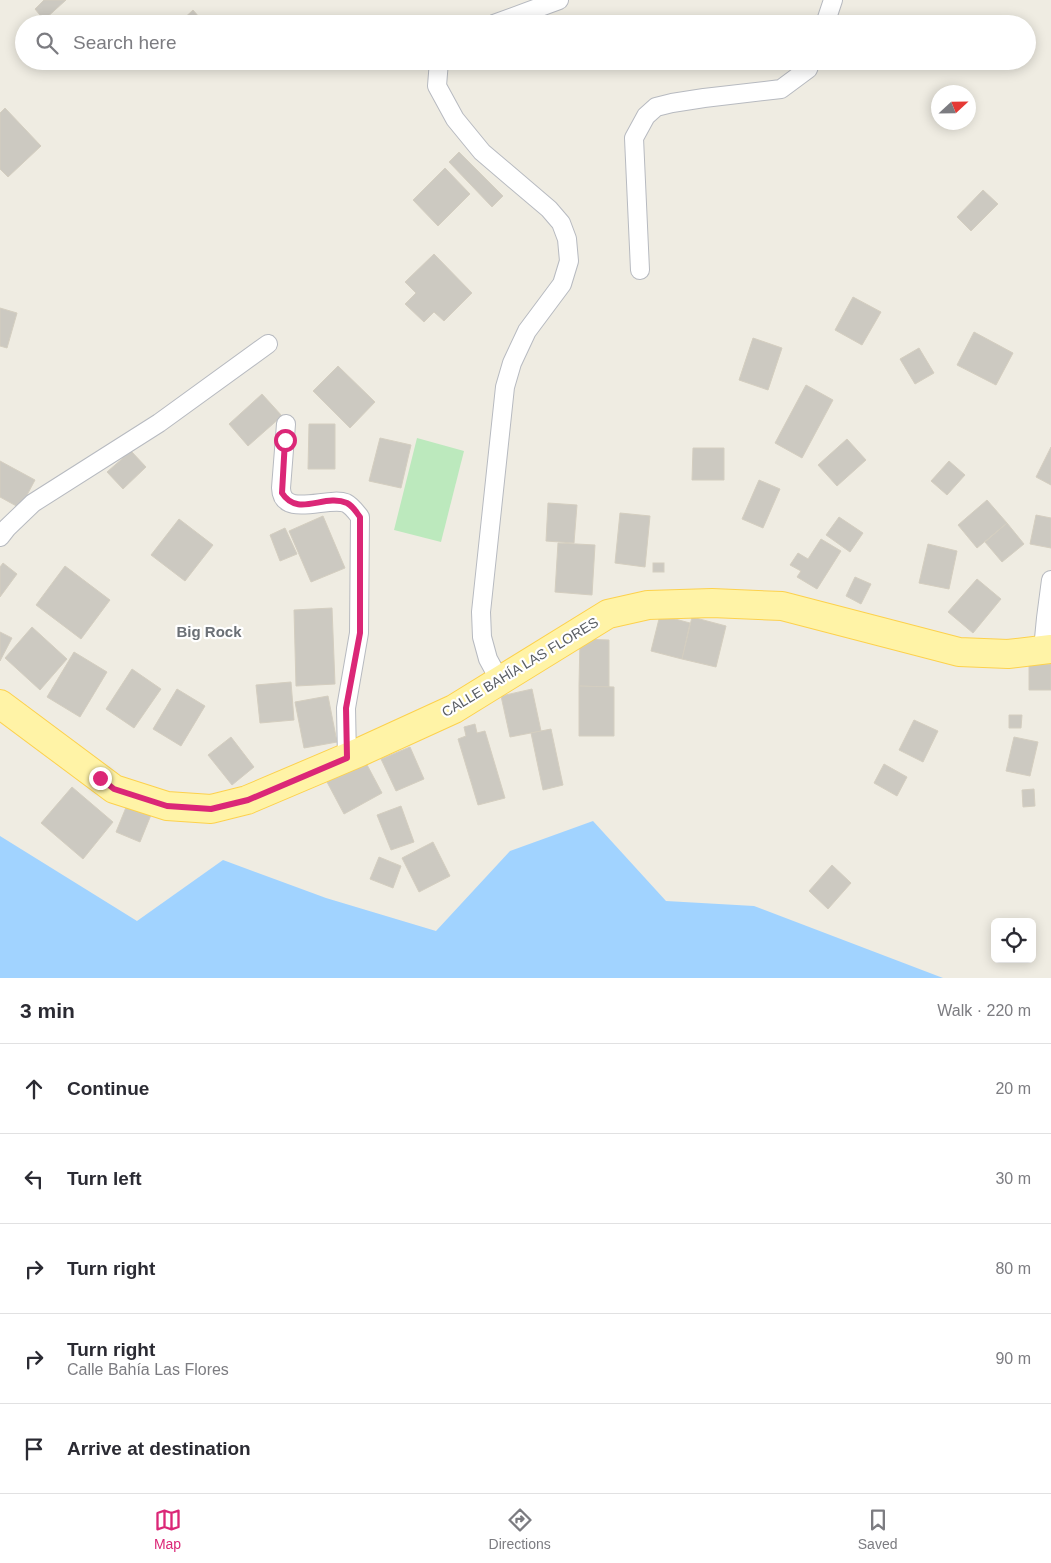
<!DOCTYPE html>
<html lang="en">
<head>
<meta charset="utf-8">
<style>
	body { margin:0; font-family:Arial,sans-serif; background:#f7f7f7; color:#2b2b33 }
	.controls { position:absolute; right:15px; bottom:15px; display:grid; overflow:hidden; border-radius:8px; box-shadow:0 2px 12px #0003 }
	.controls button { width:45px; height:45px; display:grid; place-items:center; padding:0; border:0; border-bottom:1px solid #e1e1e2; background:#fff; color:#2b2b33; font:25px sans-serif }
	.compass { position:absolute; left:931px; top:85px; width:45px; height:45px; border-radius:50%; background:#fff; box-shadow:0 2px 12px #0003; rotate:68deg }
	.stop { position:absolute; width:15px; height:15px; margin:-11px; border:4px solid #db2777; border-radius:50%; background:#fff }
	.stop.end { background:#db2777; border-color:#fff; box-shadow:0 1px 5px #0008 }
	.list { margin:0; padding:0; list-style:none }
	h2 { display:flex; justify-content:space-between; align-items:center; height:65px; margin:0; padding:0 20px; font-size:21px }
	h2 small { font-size:16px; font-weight:400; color:#7c7c81 }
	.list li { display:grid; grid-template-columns:32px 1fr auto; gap:15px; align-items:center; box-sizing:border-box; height:90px; padding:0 20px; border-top:1px solid #e1e1e2 }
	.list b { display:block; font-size:19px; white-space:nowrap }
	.list p { margin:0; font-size:16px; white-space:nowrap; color:#7c7c81 }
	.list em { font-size:16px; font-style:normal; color:#7c7c81 }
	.icon { flex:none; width:28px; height:28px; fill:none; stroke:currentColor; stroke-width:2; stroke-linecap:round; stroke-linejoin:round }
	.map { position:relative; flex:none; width:1051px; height:978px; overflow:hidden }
	.search { position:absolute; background:#fff; box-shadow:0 2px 12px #0003; left:15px; right:15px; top:15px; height:55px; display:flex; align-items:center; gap:12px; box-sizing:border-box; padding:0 18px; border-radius:28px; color:#7c7c81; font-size:19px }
	.sheet { height:515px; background:#fff }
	nav { display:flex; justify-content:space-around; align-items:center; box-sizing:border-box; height:70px; border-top:1px solid #e1e1e2; background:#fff; font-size:14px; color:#7c7c81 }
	nav a { display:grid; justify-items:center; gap:2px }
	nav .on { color:#db2777 }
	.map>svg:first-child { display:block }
	.green { fill:#bce9bd }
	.water { fill:#a1d3ff }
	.building { fill:#ccc9c1; stroke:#d4cec0 }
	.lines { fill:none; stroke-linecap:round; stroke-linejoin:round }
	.minor-casing { stroke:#b7bac0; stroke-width:20 }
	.primary-casing { stroke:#fdd14c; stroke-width:30 }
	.minor { stroke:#fff; stroke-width:18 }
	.primary { stroke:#fff3a6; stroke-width:28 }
	.route { stroke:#db2777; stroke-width:6 }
	.labels { text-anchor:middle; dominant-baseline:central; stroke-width:4.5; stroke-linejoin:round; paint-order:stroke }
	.street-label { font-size:14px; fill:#5a5e64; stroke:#fff }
	.neighbourhood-label { font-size:15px; font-weight:bold; fill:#6b7076; stroke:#fff }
</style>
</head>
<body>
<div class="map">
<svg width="1051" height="978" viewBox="0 0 1051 978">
	<rect width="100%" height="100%" fill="#efece2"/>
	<path class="green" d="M417 438 464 451 441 542 394 530Z"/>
	<path class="water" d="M593 821 666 901 754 906 943 978H0V836L137 921 223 860 326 898 436 931 510 851Z"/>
	<g class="building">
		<path d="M44 0H66L44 20 35 9Z"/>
		<path d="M193 10 205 24H178Z"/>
		<path d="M5 108 41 146 8 177 0 169V113Z"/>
		<path d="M459 152 503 196 492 207 449 162Z"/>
		<path d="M445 168 470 194 438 226 413 200Z"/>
		<path d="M983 190 998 204 971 231 957 217Z"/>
		<path d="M434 254 472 293 444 321 434 312 424 322 405 304 416 293 405 282Z"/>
		<path d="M853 297 881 312 862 345 835 330Z"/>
		<path d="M0 308 17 313 7 348 0 346Z"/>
		<path d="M974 332 1013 353 996 385 957 365Z"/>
		<path d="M753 338 782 348 768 390 739 380Z"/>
		<path d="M919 348 934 373 915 384 900 359Z"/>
		<path d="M338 366 375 402 350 428 313 391Z"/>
		<path d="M806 385 833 400 802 458 775 443Z"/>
		<path d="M262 394 282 416 248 446 229 424Z"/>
		<path d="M309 424H335V469H308Z"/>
		<path d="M380 438 411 445 401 488 369 481Z"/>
		<path d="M847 439 866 460 837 486 818 465Z"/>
		<path d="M1051 447V485L1036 477Z"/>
		<path d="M693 448H724V480H692Z"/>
		<path d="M131 451 146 467 123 489 107 472Z"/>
		<path d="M0 461 35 480 20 508 0 497Z"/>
		<path d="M949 461 965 475 947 495 931 481Z"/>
		<path d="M759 480 780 489 763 528 742 519Z"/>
		<path d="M987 500 1007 523 977 548 958 525Z"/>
		<path d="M548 503 577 505 574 543 546 541Z"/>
		<path d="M620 513 650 516 645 567 615 563Z"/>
		<path d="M1036 515 1051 518V548L1030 544Z"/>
		<path d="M323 516 345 568 311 582 289 531Z"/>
		<path d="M839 517 863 533 850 552 826 535Z"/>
		<path d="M179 519 213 545 185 581 151 555Z"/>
		<path d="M1007 523 1024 544 1002 562 985 542Z"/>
		<path d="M285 528 297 554 280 561 270 535Z"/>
		<path d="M821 539 841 551 817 589 797 577 801 571 790 565 798 553 808 559Z"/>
		<path d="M558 543 595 545 592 595 555 592Z"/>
		<path d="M928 544 957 551 949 589 919 583Z"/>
		<path d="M3 563 17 574 0 597V567Z"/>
		<rect x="653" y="563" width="11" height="9"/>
		<path d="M65 566 110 600 81 639 36 605Z"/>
		<path d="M855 577 871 584 861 604 846 596Z"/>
		<path d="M977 579 1001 599 973 633 948 612Z"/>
		<path d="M332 608 335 684 296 686 294 610Z"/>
		<path d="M660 615 690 623 682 659 651 651Z"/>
		<path d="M692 617 726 626 716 667 682 659Z"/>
		<path d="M32 627 67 659 40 690 5 658Z"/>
		<path d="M0 632 12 638 0 661Z"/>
		<path d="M580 639 609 640V687L579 686Z"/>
		<path d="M74 652 107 672 80 717 47 697Z"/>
		<path d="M1051 664V690H1029V665Z"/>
		<path d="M132 669 161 689 134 728 106 709Z"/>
		<path d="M291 682 294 720 260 723 256 685Z"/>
		<path d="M579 686 614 687V736H579Z"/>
		<path d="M177 689 205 706 181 746 153 729Z"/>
		<path d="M532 689 541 731 510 737 501 696Z"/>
		<path d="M328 696 337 742 304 748 295 702Z"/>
		<path d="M1009 715H1022L1021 728H1009Z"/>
		<path d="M914 720 938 731 923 762 899 750Z"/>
		<path d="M475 724 477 733 485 731 505 798 478 805 458 739 466 736 464 727Z"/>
		<path d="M551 729 563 785 543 790 531 733Z"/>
		<path d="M231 737 254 767 232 785 208 755Z"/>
		<path d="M1014 737 1038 742 1030 776 1006 771Z"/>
		<path d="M410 747 424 779 396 791 381 759Z"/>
		<path d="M365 761 382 793 344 814 327 782Z"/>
		<path d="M884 764 907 777 897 796 874 783Z"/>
		<path d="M72 787 113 822 83 859 41 823Z"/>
		<path d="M1034 789 1035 806 1023 807 1022 790Z"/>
		<path d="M129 800 153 810 140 842 116 832Z"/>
		<path d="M401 806 414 842 391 850 377 815Z"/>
		<path d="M433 842 450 876 419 892 402 858Z"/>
		<path d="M379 857 401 866 393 888 370 879Z"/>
		<path d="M832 865 851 883 828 909 809 891Z"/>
	</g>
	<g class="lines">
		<g class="minor-casing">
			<g id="minor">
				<path d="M494 24 559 0"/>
				<path d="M825 24 833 0"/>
				<path d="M439 61 437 86 455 119 482 152 549 209 561 223 567 239 569 261 562 284 527 331 512 363 505 387 481 612 482 637 488 659 500 681"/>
				<path d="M640 270 634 138 646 116 656 107 672 103 704 98 781 89 808 69 811 61"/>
				<path d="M286 424 281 488C282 519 328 496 346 503 352 506 356 512 360 517L359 633 346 708 347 758"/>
				<path d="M0 537 7 528 33 503 159 423 268 344"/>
				<path d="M1043 649 1046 618 1051 580"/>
			</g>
		</g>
		<g class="primary-casing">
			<path id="primary" d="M0 704 114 789 167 806 211 809 247 800 360 752 454 709 608 614 648 605 712 603 782 606 959 652 1008 654 1051 649"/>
		</g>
		<use href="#minor" class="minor"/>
		<use href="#primary" class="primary"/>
	</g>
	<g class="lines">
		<path class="route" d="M100 778 114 789 167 806 211 809 248 800 347 758 346 708 360 633V517C356 512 353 506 347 503 324 493 298 518 282 493L285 440"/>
	</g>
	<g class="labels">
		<g class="street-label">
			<text transform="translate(520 667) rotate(-31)">CALLE BAHÍA LAS FLORES</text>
		</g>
		<g class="neighbourhood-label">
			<text x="209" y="631">Big Rock</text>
		</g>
	</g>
</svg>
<div class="controls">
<button><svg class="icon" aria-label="locate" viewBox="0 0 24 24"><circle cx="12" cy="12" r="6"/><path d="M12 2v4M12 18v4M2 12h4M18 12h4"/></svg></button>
</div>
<svg class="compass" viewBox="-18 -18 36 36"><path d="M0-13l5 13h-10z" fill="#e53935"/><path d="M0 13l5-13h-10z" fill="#7c7c81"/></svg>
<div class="stop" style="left:285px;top:440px"></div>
<div class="stop end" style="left:100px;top:778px"></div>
<div class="search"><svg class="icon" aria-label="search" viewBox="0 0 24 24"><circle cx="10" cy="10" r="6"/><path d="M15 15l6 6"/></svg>Search here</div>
</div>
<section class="sheet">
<h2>3 min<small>Walk · 220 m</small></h2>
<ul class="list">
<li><svg class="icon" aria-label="ahead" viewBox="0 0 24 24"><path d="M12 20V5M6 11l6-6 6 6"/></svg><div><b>Continue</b></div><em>20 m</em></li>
<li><svg class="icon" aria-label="left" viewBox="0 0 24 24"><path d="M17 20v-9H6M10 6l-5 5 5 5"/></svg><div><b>Turn left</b></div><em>30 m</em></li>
<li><svg class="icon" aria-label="right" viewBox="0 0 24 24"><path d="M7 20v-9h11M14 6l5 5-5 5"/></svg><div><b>Turn right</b></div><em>80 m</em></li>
<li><svg class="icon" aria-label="right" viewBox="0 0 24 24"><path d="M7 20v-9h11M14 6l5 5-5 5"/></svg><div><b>Turn right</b><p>Calle Bahía Las Flores</p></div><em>90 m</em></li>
<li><svg class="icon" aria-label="arrive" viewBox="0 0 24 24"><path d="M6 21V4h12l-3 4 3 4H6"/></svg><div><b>Arrive at destination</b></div></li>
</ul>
</section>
<nav>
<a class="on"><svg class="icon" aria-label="map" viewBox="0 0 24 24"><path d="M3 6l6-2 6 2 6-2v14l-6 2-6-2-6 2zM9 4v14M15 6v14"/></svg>Map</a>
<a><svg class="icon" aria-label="directions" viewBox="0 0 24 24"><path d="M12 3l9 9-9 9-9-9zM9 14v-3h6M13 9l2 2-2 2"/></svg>Directions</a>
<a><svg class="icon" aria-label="saved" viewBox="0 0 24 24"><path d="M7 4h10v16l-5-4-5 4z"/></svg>Saved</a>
</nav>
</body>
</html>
